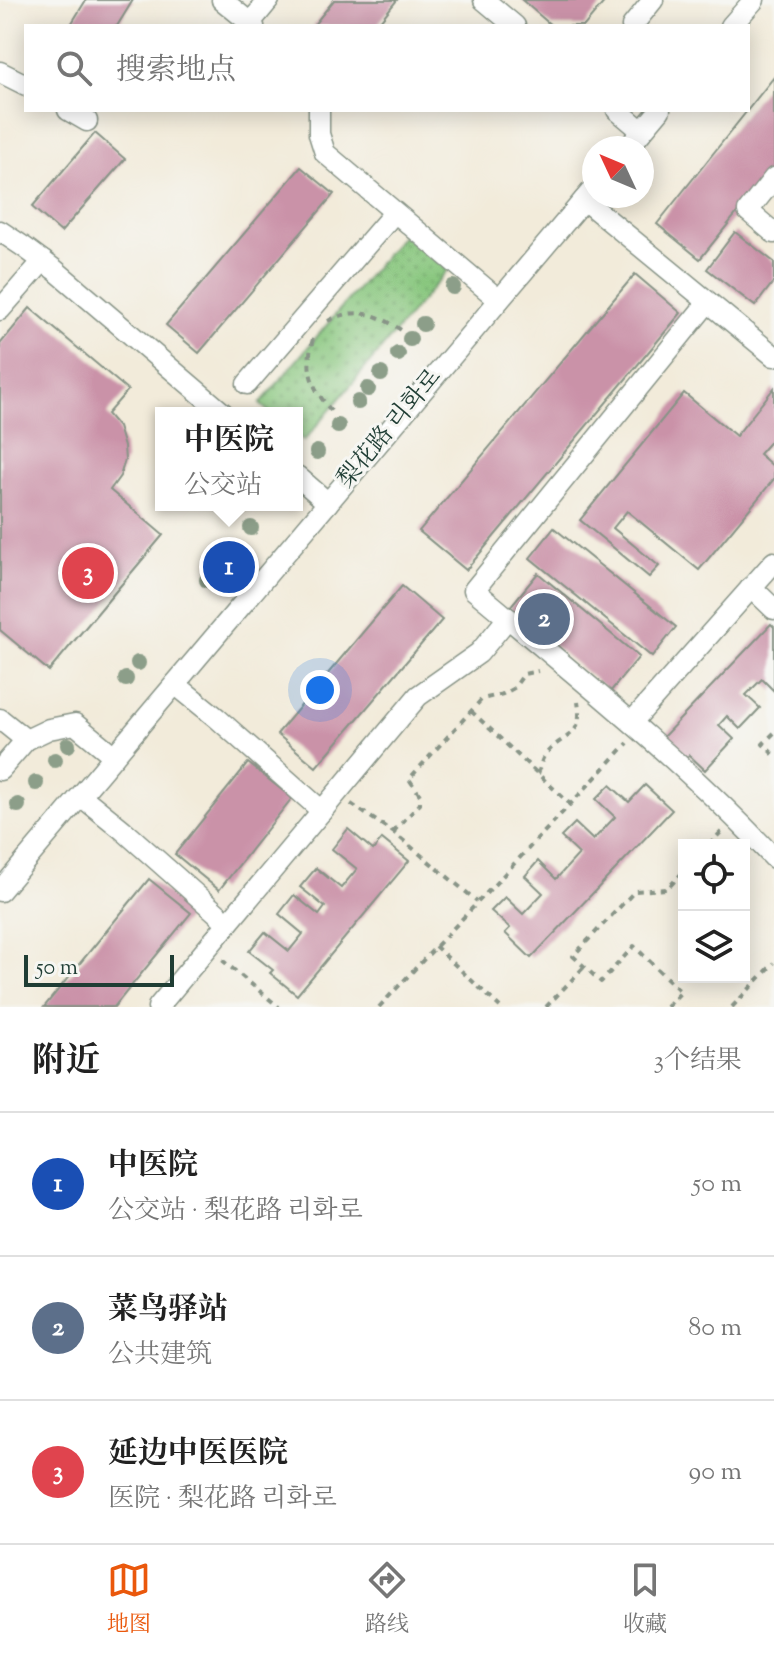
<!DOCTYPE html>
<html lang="zh">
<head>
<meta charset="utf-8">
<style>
	body { margin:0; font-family:"Sorts Mill Goudy","Noto Serif SC","Noto Serif KR",serif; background:#f2f2f2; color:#222 }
	.controls { position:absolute; right:24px; bottom:24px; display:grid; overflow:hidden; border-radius:0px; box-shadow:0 4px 20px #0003 }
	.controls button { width:72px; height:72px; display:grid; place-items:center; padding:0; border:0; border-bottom:2px solid #e0e0e0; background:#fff; color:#222; font:40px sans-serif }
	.compass { position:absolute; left:582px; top:136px; width:72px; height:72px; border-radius:50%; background:#fff; box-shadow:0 4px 20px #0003; rotate:314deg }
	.scale { position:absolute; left:24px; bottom:20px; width:150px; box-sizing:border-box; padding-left:8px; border:4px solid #1f3d34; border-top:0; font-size:22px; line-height:28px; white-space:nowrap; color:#1f3d34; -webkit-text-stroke:6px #f6f6f2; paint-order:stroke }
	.you { position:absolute; left:320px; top:690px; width:28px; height:28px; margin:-20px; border:6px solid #fff; border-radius:50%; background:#1a73e8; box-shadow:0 0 0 12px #1a73e833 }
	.badge { display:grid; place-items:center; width:52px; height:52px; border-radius:50%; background:#ea580c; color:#fff; font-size:26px; font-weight:700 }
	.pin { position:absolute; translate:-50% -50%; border:4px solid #fff; box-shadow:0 2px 8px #0006 }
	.popup { position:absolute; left:155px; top:407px; width:148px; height:104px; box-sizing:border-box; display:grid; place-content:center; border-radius:0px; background:#fff; filter:drop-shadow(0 2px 6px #0005); font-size:26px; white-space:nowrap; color:#767676 }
	.popup b { font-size:30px; color:#222 }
	.popup::after { content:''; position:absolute; left:50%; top:100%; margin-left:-16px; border:16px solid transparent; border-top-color:#fff }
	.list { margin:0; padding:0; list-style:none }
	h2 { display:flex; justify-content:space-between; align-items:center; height:104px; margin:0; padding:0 32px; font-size:34px }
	h2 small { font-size:26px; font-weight:400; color:#767676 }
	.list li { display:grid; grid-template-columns:52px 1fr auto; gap:24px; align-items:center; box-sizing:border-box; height:144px; padding:0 32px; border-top:2px solid #e0e0e0 }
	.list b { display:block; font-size:30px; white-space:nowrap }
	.list p { margin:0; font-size:26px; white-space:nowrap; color:#767676 }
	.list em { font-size:26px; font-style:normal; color:#767676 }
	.icon { flex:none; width:44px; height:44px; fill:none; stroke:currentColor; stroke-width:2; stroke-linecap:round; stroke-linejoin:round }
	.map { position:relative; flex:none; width:774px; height:1007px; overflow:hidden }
	.search { position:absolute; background:#fff; box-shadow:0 4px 20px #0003; left:24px; right:24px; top:24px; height:88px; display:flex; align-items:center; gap:20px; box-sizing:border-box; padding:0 28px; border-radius:0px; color:#767676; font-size:30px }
	.sheet { height:536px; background:#fff }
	nav { display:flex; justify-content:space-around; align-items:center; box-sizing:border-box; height:112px; border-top:2px solid #e0e0e0; background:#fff; font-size:22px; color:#767676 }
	nav a { display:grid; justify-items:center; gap:4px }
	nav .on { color:#ea580c }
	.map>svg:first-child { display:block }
	.grass { fill:url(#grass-dots); stroke:#538258; stroke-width:2 }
	.building { fill:#ca92a8 }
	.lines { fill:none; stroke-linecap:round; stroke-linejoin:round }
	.minor-casing { stroke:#889487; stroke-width:23 }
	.path { stroke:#889487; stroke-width:4; stroke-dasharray:6 6; stroke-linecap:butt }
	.minor { stroke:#fff; stroke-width:20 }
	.tree { fill:#8c9e89 }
	.labels { text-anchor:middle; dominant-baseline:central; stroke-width:6; stroke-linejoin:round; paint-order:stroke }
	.street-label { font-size:24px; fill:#1f3d34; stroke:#f6f6f2 }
</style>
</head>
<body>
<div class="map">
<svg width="774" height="1007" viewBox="0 0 774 1007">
	<defs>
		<pattern id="grass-dots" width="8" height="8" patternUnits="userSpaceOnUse" patternTransform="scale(2)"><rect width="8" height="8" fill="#87c67d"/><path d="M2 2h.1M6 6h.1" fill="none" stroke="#6ea267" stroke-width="1.8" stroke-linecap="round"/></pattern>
	</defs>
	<rect width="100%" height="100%" fill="#f6f6f2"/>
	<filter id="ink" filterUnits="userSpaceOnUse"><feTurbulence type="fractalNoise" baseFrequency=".0125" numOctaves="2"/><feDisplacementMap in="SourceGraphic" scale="16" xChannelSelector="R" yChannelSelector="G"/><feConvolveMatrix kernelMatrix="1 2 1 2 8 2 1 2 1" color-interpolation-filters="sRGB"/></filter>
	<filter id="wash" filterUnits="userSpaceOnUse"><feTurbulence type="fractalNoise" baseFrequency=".006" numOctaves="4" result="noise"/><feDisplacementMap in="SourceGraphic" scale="32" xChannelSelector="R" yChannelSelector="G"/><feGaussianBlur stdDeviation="1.8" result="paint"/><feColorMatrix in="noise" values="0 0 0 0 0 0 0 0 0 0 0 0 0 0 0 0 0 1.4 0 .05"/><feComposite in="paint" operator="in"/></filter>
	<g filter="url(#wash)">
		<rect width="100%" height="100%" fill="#f2ebda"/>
		<path class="grass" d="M406 231 450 267 304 441 297 435V413H270L260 404Z"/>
		<g id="blocks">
			<g class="building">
				<path d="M86 0H133L117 26H70Z"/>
				<path d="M334 0H397L376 26H313Z"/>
				<path d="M522 0H606L584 26H552Z"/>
				<path d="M774 77V167L700 259 657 224Z"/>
				<path d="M95 133 125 159 61 232 32 207Z"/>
				<path d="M301 167 334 194 199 353 166 325Z"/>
				<path d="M735 232 774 262V281L755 306 707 269Z"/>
				<path d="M635 274 681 313 466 570 419 531Z"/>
				<path d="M30 308 128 390 107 414 118 427 124 447 125 460 120 476 110 490 163 535 49 671 0 630V344Z"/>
				<path d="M774 388V437L759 454 774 467V479L699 570 627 511 613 528 659 566 649 577 580 520 684 393 736 436Z"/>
				<path d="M554 528 676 627 652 657 530 558Z"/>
				<path d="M538 573 639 657 610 692 509 608Z"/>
				<path d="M402 586 442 620 316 767 277 734Z"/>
				<path d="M771 624 774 627V691L762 679 746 695 760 708 740 729 727 716 719 725 734 739 705 770 689 755 685 760 662 738Z"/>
				<path d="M248 763 292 798 219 890 175 854Z"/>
				<path d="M610 785 629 802 645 785 672 810 531 958 505 933 510 928 491 911 505 897 523 914 543 893 525 876 538 861 556 879 579 854 561 837 575 823 593 840 615 817 596 799Z"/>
				<path d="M348 829 373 850 382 839 409 861 297 995 270 973 273 970 249 951 265 932 289 951 303 934 279 914 294 895 319 915 325 907 300 887 316 868 341 888 357 869 332 849Z"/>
				<path d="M149 879 191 913 114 1007H44Z"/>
			</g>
		</g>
	</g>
	<g filter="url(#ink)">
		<use href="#blocks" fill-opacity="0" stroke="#889487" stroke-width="2"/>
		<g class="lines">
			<g class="minor-casing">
				<g id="minor">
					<path d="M222 0 254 26"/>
					<path d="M484 0 515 26"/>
					<path d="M250 23 269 0"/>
					<path d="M632 26 653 0"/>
					<path d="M731 26 754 0"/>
					<path d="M0 72 26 85"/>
					<path d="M68 110 87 121"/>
					<path d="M319 110V134L325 153 499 300"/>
					<path d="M617 110 642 131"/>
					<path d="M628 148 660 110"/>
					<path d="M774 178 748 211 774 233"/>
					<path d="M584 200 774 356"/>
					<path d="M0 231 24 247 55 270 223 413"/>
					<path d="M708 302 474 590C577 676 682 760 774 858"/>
					<path d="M0 310 43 261"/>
					<path d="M247 384 394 213"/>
					<path d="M297 476 328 503"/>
					<path d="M751 587 774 609"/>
					<path d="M175 684 217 718 322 811"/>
					<path d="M0 719 26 740"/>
					<path d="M632 722 774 562"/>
					<path d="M0 770 26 740 49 729 75 724 114 756"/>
					<path d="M81 796 123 830 228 923"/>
					<path d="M0 891 594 188"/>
					<path d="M158 1007 418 696 479 653 508 618"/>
				</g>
			</g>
			<g class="path">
				<path d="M328 321C358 306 378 314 404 332"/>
				<path d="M313 339C304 372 312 388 333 413"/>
				<path d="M471 711 570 804"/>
				<path d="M774 733 763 744 774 755"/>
				<path d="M538 774C540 768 541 760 545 755 563 732 584 740 578 702"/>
				<path d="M351 804 393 832 477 901"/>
				<path d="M393 832 420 804V795L409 779 482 699 503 694 514 688 524 674 538 671"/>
				<path d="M709 845 723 830"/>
				<path d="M435 946 500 1007"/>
				<path d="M222 960 279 1007"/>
				<path d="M379 1007 628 743"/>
				<path d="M546 1007 584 967"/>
				<path d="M667 1007 681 992 634 946 601 982 573 956 635 891 667 889 684 871"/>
				<path d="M732 1007 774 963"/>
			</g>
			<use href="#minor" class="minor"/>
		</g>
		<g class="tree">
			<circle cx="453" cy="287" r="8"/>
			<circle cx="423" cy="324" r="8"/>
			<circle cx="410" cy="339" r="8"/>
			<circle cx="398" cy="354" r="8"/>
			<circle cx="381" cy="374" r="8"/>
			<circle cx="368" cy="389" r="8"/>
			<circle cx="358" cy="402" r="8"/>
			<circle cx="338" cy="426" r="8"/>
			<circle cx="317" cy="452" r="8"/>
			<circle cx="251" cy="528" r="8"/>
			<circle cx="220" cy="561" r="8"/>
			<circle cx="207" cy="580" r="8"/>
			<circle cx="138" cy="663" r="8"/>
			<circle cx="126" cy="679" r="8"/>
			<circle cx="68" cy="745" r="8"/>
			<circle cx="55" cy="760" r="8"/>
			<circle cx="36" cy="783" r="8"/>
			<circle cx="18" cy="805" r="8"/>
		</g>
	</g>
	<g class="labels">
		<g class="street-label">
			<text transform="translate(390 429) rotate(-50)">梨花路 리화로</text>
		</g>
	</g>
</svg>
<div class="controls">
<button><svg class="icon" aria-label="locate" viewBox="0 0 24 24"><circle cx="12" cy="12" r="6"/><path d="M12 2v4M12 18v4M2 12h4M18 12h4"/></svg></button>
<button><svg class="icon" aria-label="layers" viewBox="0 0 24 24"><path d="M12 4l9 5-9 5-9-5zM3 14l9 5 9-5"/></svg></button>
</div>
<svg class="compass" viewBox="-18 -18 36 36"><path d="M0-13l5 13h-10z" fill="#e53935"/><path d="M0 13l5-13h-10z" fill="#767676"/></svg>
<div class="scale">50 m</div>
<div class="you"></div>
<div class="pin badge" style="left:229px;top:567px;background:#1a4fb4">1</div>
<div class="popup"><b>中医院</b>公交站</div>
<div class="pin badge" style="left:544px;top:619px;background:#5c6f8a">2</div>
<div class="pin badge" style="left:88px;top:573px;background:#e0444e">3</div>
<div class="search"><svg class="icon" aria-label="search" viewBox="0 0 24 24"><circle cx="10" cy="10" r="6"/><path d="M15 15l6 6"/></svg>搜索地点</div>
</div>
<section class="sheet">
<h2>附近<small>3个结果</small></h2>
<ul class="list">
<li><span class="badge" style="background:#1a4fb4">1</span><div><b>中医院</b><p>公交站 · 梨花路 리화로</p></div><em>50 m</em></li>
<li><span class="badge" style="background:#5c6f8a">2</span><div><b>菜鸟驿站</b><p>公共建筑</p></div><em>80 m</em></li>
<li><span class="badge" style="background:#e0444e">3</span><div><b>延边中医医院</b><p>医院 · 梨花路 리화로</p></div><em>90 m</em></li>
</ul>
</section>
<nav>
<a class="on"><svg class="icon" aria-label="map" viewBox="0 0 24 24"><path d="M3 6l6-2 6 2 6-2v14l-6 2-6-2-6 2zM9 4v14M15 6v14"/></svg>地图</a>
<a><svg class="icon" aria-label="directions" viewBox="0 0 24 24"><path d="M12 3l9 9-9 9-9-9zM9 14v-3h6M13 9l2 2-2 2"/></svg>路线</a>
<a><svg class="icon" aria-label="saved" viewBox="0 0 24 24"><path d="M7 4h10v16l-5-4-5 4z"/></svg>收藏</a>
</nav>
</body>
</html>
